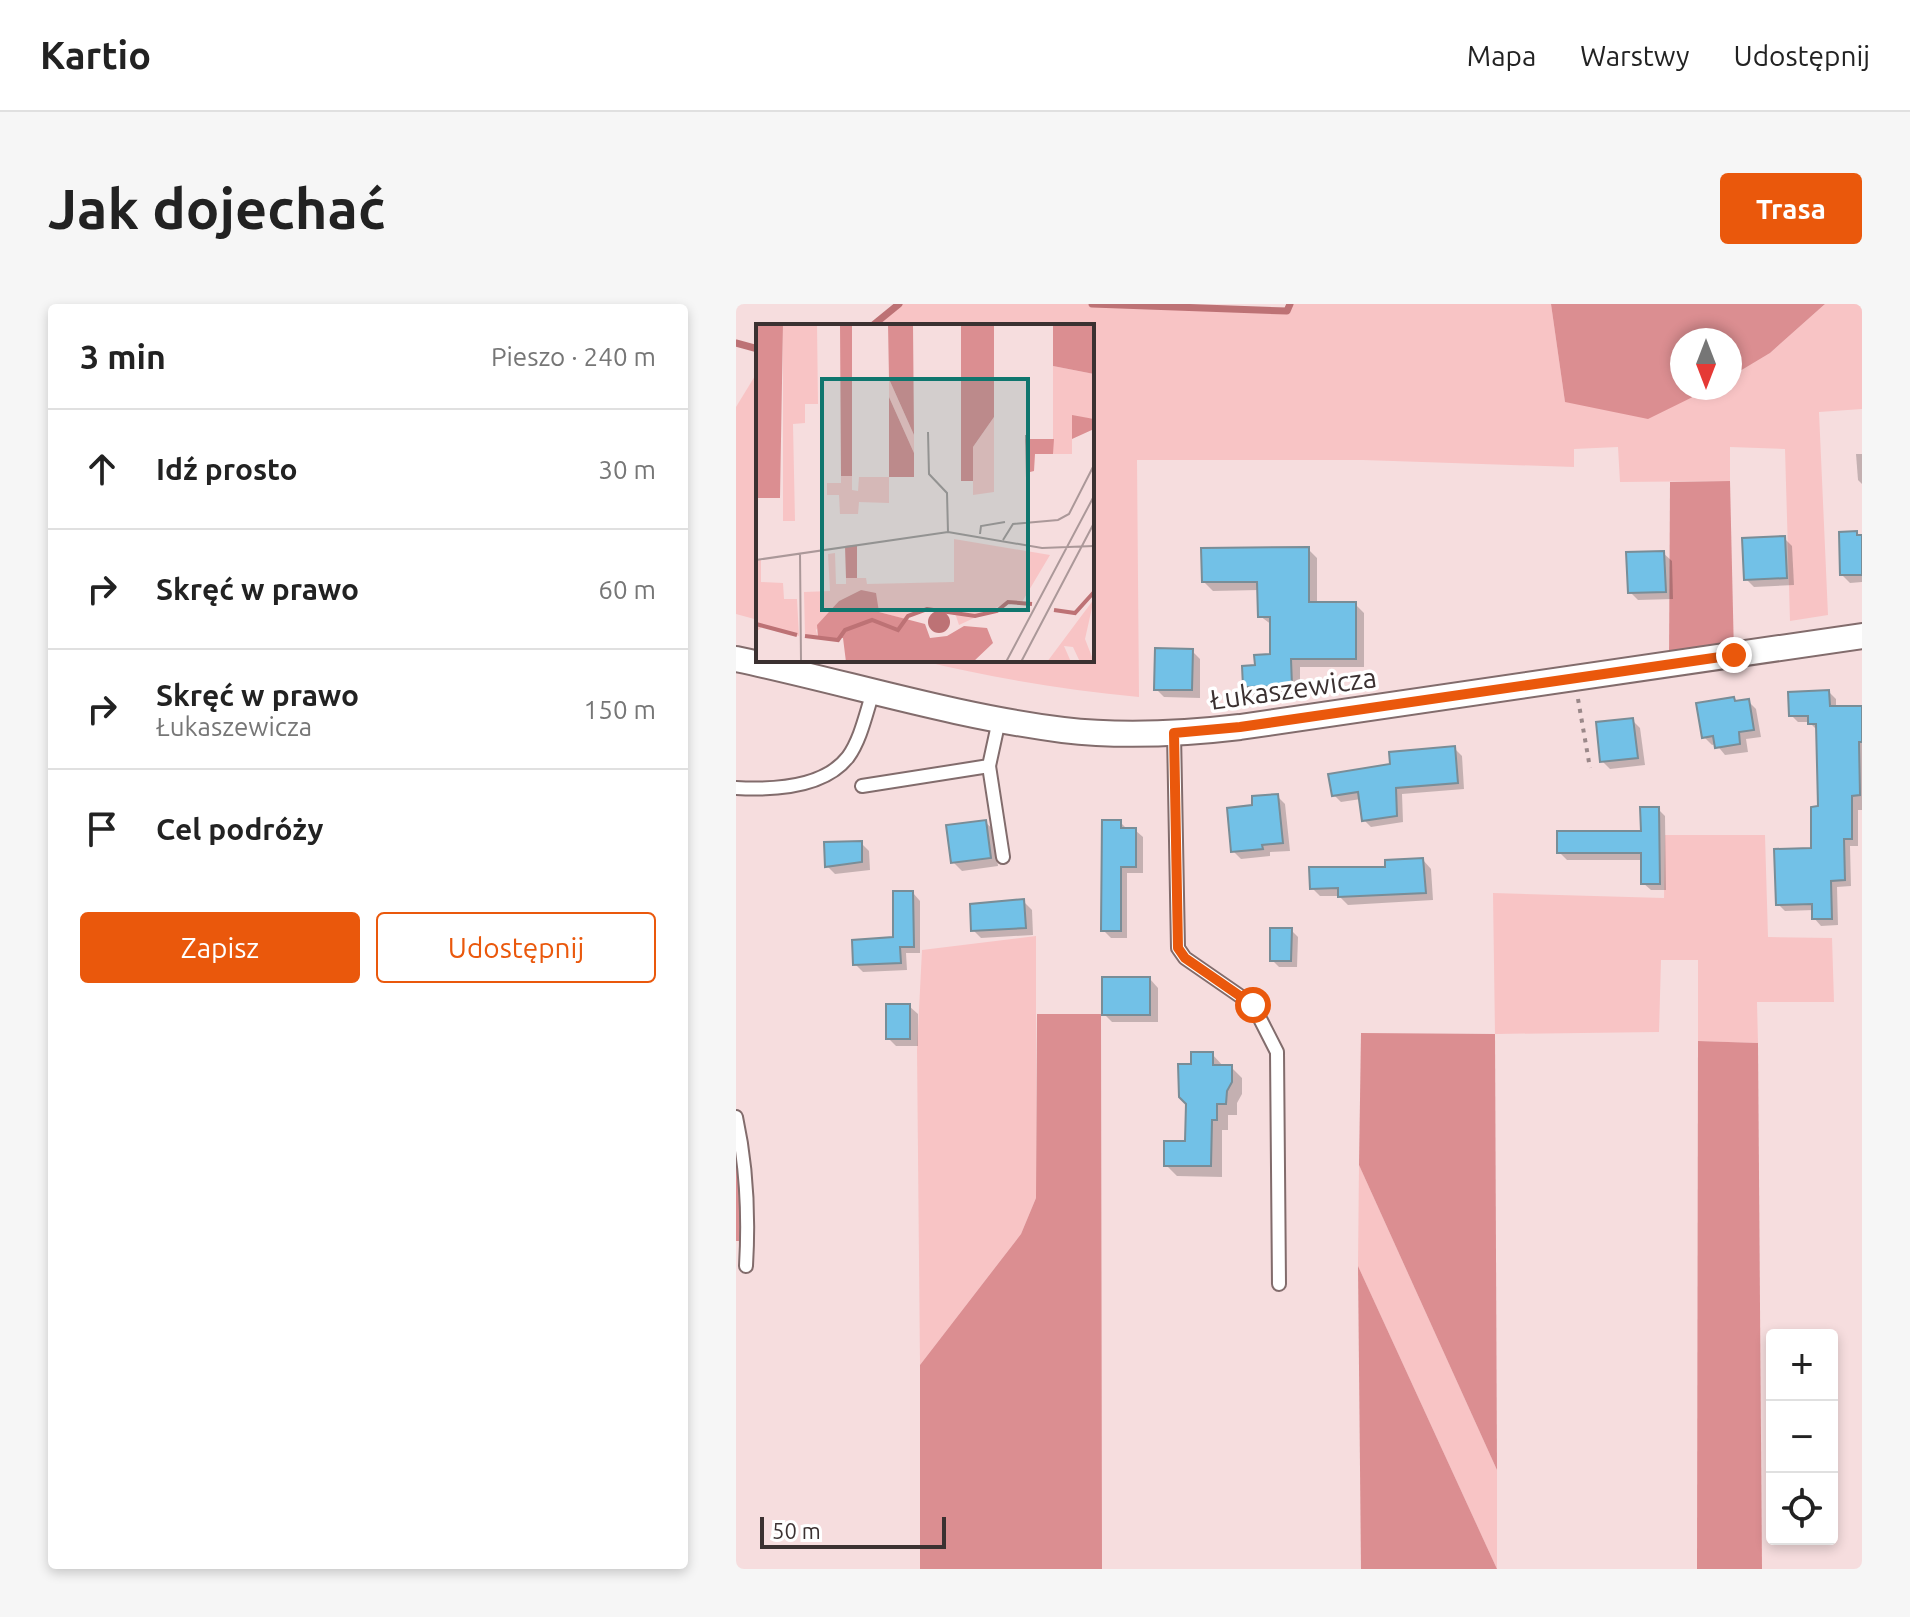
<!DOCTYPE html>
<html lang="pl">
<head>
<meta charset="utf-8">
<style>
	body { margin:0; font-family:Ubuntu,sans-serif; background:#f6f6f6; color:#222 }
	.controls { position:absolute; right:24px; bottom:24px; display:grid; overflow:hidden; border-radius:8px; box-shadow:0 4px 12px #0003 }
	.controls button { width:72px; height:72px; display:grid; place-items:center; padding:0; border:0; border-bottom:2px solid #e0e0e0; background:#fff; color:#222; font:40px sans-serif }
	.compass { position:absolute; left:934px; top:24px; width:72px; height:72px; border-radius:50%; background:#fff; box-shadow:0 4px 12px #0003; rotate:180deg }
	.scale { position:absolute; left:24px; bottom:20px; width:186px; box-sizing:border-box; padding-left:8px; border:4px solid #3b3131; border-top:0; font-size:22px; line-height:28px; white-space:nowrap; color:#3b3131; -webkit-text-stroke:6px #fff; paint-order:stroke }
	.stop { position:absolute; width:24px; height:24px; margin:-18px; border:6px solid #ea580c; border-radius:50%; background:#fff }
	.stop.end { background:#ea580c; border-color:#fff; box-shadow:0 2px 8px #0008 }
	.list { margin:0; padding:0; list-style:none }
	h2 { display:flex; justify-content:space-between; align-items:center; height:104px; margin:0; padding:0 32px; font-size:34px }
	h2 small { font-size:26px; font-weight:400; color:#767676 }
	.list li { display:grid; grid-template-columns:52px 1fr auto; gap:24px; align-items:center; box-sizing:border-box; height:120px; padding:0 32px; border-top:2px solid #e0e0e0 }
	.list b { display:block; font-size:30px; white-space:nowrap }
	.list p { margin:0; font-size:26px; white-space:nowrap; color:#767676 }
	.list em { font-size:26px; font-style:normal; color:#767676 }
	.actions { display:flex; gap:16px; padding:24px 32px }
	.actions a { flex:1; padding:18px 0; border:2px solid #ea580c; border-radius:8px; text-align:center; font-size:28px; color:#ea580c }
	.actions .main { background:#ea580c; color:#fff }
	.icon { flex:none; width:44px; height:44px; fill:none; stroke:currentColor; stroke-width:2; stroke-linecap:round; stroke-linejoin:round }
	.map { position:relative; flex:none; width:1126px; height:1265px; overflow:hidden; border-radius:8px }
	header { display:flex; align-items:center; gap:48px; box-sizing:border-box; height:112px; padding:0 40px; background:#fff; border-bottom:2px solid #e0e0e0 }
	header strong { font-size:38px }
	nav { display:flex; gap:44px; margin-inline-start:auto; font-size:28px }
	.intro { display:flex; align-items:center; justify-content:space-between; box-sizing:border-box; height:192px; padding:0 48px }
	h1 { margin:0; font-size:56px }
	.button { padding:20px 36px; border-radius:8px; background:#ea580c; color:#fff; font-size:28px; font-weight:700 }
	main { display:flex; gap:48px; padding:0 48px }
	aside { flex:1; background:#fff; border-radius:8px; box-shadow:0 4px 12px #0003 }
	.map>svg:first-child { display:block }
	.green { fill:#f8c4c5 }
	.forest { fill:#db8e91 }
	.shadow { fill:#0003 }
	.lines { fill:none; stroke-linecap:round; stroke-linejoin:round }
	.stream { stroke:#bd7275; stroke-width:7 }
	.building { fill:#72c1e7; stroke:#798d97; stroke-width:2 }
	.service-casing { stroke:#826c6c; stroke-width:16 }
	.minor-casing { stroke:#826c6c; stroke-width:28 }
	.path { stroke:#9a8889; stroke-width:4; stroke-dasharray:4 6; stroke-linecap:butt }
	.service { stroke:#fff; stroke-width:12 }
	.minor { stroke:#fff; stroke-width:24 }
	.route { stroke:#ea580c; stroke-width:10 }
	.labels { text-anchor:middle; dominant-baseline:central; stroke-width:7; stroke-linejoin:round; paint-order:stroke }
	.street-label { font-size:28px; fill:#3b3131; stroke:#fff }
	.inset-river { fill:none; stroke:#bd7275; stroke-width:4 }
	.inset-road { fill:none; stroke:#ab9899; stroke-width:2 }
	.view { fill:#0f766e; fill-opacity:0.15; stroke:#0f766e; stroke-width:4 }
	.inset-edge { fill:none; stroke:#3b3131; stroke-width:4 }
</style>
</head>
<body>
<header>
<strong>Kartio</strong>
<nav><a>Mapa</a><a>Warstwy</a><a>Udostępnij</a></nav>
</header>
<div class="intro"><h1>Jak dojechać</h1><a class="button">Trasa</a></div>
<main>
<aside>
<h2>3 min<small>Pieszo · 240 m</small></h2>
<ul class="list">
<li><svg class="icon" aria-label="ahead" viewBox="0 0 24 24"><path d="M12 20V5M6 11l6-6 6 6"/></svg><div><b>Idź prosto</b></div><em>30 m</em></li>
<li><svg class="icon" aria-label="right" viewBox="0 0 24 24"><path d="M7 20v-9h11M14 6l5 5-5 5"/></svg><div><b>Skręć w prawo</b></div><em>60 m</em></li>
<li><svg class="icon" aria-label="right" viewBox="0 0 24 24"><path d="M7 20v-9h11M14 6l5 5-5 5"/></svg><div><b>Skręć w prawo</b><p>Łukaszewicza</p></div><em>150 m</em></li>
<li><svg class="icon" aria-label="arrive" viewBox="0 0 24 24"><path d="M6 21V4h12l-3 4 3 4H6"/></svg><div><b>Cel podróży</b></div></li>
</ul>
<div class="actions"><a class="main">Zapisz</a><a>Udostępnij</a></div>
</aside>
<div class="map">
<svg width="1126" height="1265" viewBox="0 0 1126 1265">
	<rect width="100%" height="100%" fill="#f6ddde"/>
	<g class="green">
		<path d="M163 0H403L404 2 551 7 554 0H815L829 98 957 94 975 84H994V73L1034 49 1089 0H1126V105L1083 108 1092 311 1054 317 1049 145 994 143V177L884 178 882 143 838 145V163L627 156H401L403 393C328 386 256 374 183 356H356V22H136Z"/>
		<path d="M22 67V316L0 310V103Z"/>
		<path d="M929 531H1029L1032 633 1096 634 1098 698H1021L1022 739 962 737V656H925L923 728 759 730 757 589 928 594Z"/>
		<path d="M300 632V894L285 930 184 1061 181 746 186 646Z"/>
		<path d="M623 861 761 1166V1265L622 962Z"/>
	</g>
	<g class="forest">
		<path d="M815 0H1089L1034 49 994 73V36H946V84H975L912 115 829 98Z"/>
		<path d="M994 177 998 351 933 360 934 178Z"/>
		<path d="M301 710H365L366 1265H184V1061L285 930 300 894Z"/>
		<path d="M625 729 759 730 761 1166 623 861Z"/>
		<path d="M962 737 1022 739 1026 1265H961Z"/>
		<path d="M0 813 12 937H0Z"/>
		<path d="M622 962 761 1265H625Z"/>
	</g>
	<g class="shadow">
		<path d="M1120 150H1126V180L1122 176Z"/>
		<path d="M1120 229 1126 233V278L1114 279 1106 271Z"/>
		<path d="M1048 234 1056 242 1058 281 1018 283 1010 275Z"/>
		<path d="M572 245 581 254V300H619L628 309V363H564V391H518L509 382 521 363 536 352V321L524 312 523 286 477 287 468 278Z"/>
		<path d="M927 249 936 257 937 295 902 296 894 288Z"/>
		<path d="M456 347 464 355V394L428 393 420 385Z"/>
		<path d="M1093 388 1100 395V404H1126V506H1122V542H1114L1115 582 1101 583 1102 621 1085 622 1078 614V606L1049 607 1042 600 1077 546 1084 504 1081 426 1073 418H1062L1055 411Z"/>
		<path d="M998 396 1001 399 1012 397 1020 405 1025 433 1010 435 1012 448 989 451 980 440 976 441 968 433Z"/>
		<path d="M896 416 904 424 909 461 874 465 866 457Z"/>
		<path d="M718 444 726 452 728 485 666 490 667 518 635 523 628 516 625 495 605 498 598 491 656 462Z"/>
		<path d="M541 492 549 500 554 547 534 548V552L505 555 497 547 519 503Z"/>
		<path d="M922 505 929 512 930 586H915L907 579V556H831L823 548 907 529Z"/>
		<path d="M249 518 258 526 262 562 226 567 217 558Z"/>
		<path d="M384 518 392 526H399L407 533V569H391V634H375L367 626Z"/>
		<path d="M125 539 133 547 134 566 99 570 91 562Z"/>
		<path d="M687 556 695 565 697 596 612 601 603 592H584L576 584Z"/>
		<path d="M177 589 184 597V649H170L171 666 127 668 119 660 159 635Z"/>
		<path d="M288 598 296 606 297 631 245 634 237 626Z"/>
		<path d="M555 626 562 633 561 663H543L536 656Z"/>
		<path d="M414 675 422 684V718H376L368 710Z"/>
		<path d="M173 702 182 710V742H160L152 734Z"/>
		<path d="M476 750 488 763H495L506 774V790L501 799V811H492V826H486V873L441 872 430 861 451 839 457 762Z"/>
	</g>
	<g class="lines">
		<g class="stream">
			<path d="M356 0 551 7 554 0"/>
			<path d="M136 22 163 0"/>
			<path d="M0 39 22 45"/>
		</g>
	</g>
	<g class="building">
		<path d="M1121 227V231H1126V271H1104L1103 228Z"/>
		<path d="M1049 232 1051 274 1008 276 1006 234Z"/>
		<path d="M573 243V298H620V355H555L556 382 507 383 506 362 519 361 518 351 534 350V313H522L521 278H466L465 244Z"/>
		<path d="M928 247 930 288 892 289 890 248Z"/>
		<path d="M419 344 457 345 456 386H418Z"/>
		<path d="M1093 386 1094 402H1126V438H1123L1124 491 1116 492V535H1108L1109 576 1095 577 1096 615H1076V600L1040 601 1038 545 1075 544V503L1082 502 1080 420H1072V412H1053L1052 388Z"/>
		<path d="M998 393 999 397 1013 395 1018 426 1003 428 1004 440 979 444 977 432 966 434 960 399Z"/>
		<path d="M897 414 902 454 864 458 860 418Z"/>
		<path d="M719 442 722 479 660 484 661 512 626 517 622 488 596 492 592 470 654 460 653 448Z"/>
		<path d="M542 490 547 539 526 541 527 545 495 548 491 504 516 501V492Z"/>
		<path d="M904 503H923L924 580H905V549H821V527H905Z"/>
		<path d="M250 516 255 554 215 559 210 521Z"/>
		<path d="M366 516H385V524H400V563H385V627H365Z"/>
		<path d="M126 537V558L89 563 88 538Z"/>
		<path d="M687 554 690 589 602 593V584L574 585 573 563H649V556Z"/>
		<path d="M157 587H177L178 643H164L165 659 117 661 116 636 157 633Z"/>
		<path d="M288 595 290 624 235 627 234 600Z"/>
		<path d="M534 624H556L555 657H534Z"/>
		<rect x="366" y="673" width="48" height="38"/>
		<rect x="150" y="700" width="24" height="35"/>
		<path d="M455 748H477V761H496V778L491 787 490 800H481V816H476L475 862H428V837H449L450 800 443 793 442 760H455Z"/>
	</g>
	<g class="lines">
		<g class="service-casing">
			<g id="service">
				<path d="M438 429 442 644 449 654 517 701 541 748 543 980"/>
				<path d="M253 462 267 553"/>
				<path d="M126 482 253 462 263 416"/>
				<path d="M0 484C36 486 88 484 112 453 125 435 130 409 137 388"/>
				<path d="M0 813C11 863 13 911 10 962"/>
			</g>
		</g>
		<g class="minor-casing">
			<path id="minor" d="M0 355C109 378 216 412 327 426 386 433 445 430 504 423L1126 332"/>
		</g>
		<path class="path" d="M842 395 854 464"/>
		<use href="#service" class="service"/>
		<use href="#minor" class="minor"/>
	</g>
	<g class="lines">
		<path class="route" d="M517 701 449 654 442 644 438 429 504 423 998 351"/>
	</g>
	<g class="labels">
		<g class="street-label">
			<text transform="translate(557 384) rotate(-8)">Łukaszewicza</text>
		</g>
	</g>
	<g transform="translate(20 20)">
		<rect width="338" height="338" fill="#f6ddde"/>
		<path d="M27 0H61L62 80H49V99L37 100 39 197H27ZM297 42 338 50V95L316 92V130H297ZM133 55 158 111V129L133 73ZM238 93V168L217 171V123ZM85 152H96V166L102 167 103 153H133V179L103 178 102 190H84L83 171H71V159H85ZM198 215 294 231 266 278H252L203 301 198 286 171 285 149 295 123 288 105 266 83 277 60 306 62 314 49 312 48 268 74 267 72 230 79 229 80 260H90V254H110L111 260 198 258ZM5 235V258L27 259 28 275H41L43 312 6 303 0 308V236ZM338 275 329 315 338 338H324L317 323 308 322 315 338H291Z" fill="#f8c4c5"/>
		<path d="M1 0H27L24 174H2ZM84 0H96V152H85ZM132 0H157L158 111 133 55ZM205 0H238V93L217 123V157H205ZM297 0H338V50L297 42ZM133 73 158 129V153H133ZM316 91 338 95V105L316 115ZM269 115H298L297 130H279L278 147 274 148ZM101 221V254H90L89 222ZM105 266 120 269 123 288 169 300 174 314 191 312 208 302 231 304 237 319 217 338H90L87 314H62L61 301 83 277Z" fill="#db8e91"/>
		<path d="M172 298a11 11 0 1 1 22 0a11 11 0 1 1-22 0Z" fill="#bd7275"/>
		<path class="inset-river" d="M298 286 319 289 338 268M0 300 41 311M49 312 82 316 89 306 116 296 142 306 152 292 171 285 219 292 241 287 252 278 276 280"/>
		<path class="inset-road" d="M172 108 173 150 191 169 192 208M270 111 272 198M224 210 225 202 249 198M247 216 257 200 302 196 313 190 338 141M44 229 45 338M0 236 192 208 286 224 338 222M250 338 338 172M265 338 338 199"/>
		<path class="view" d="M66 55H272V286H66Z"/>
		<rect width="338" height="338" class="inset-edge"/>
	</g>
</svg>
<div class="controls">
<button>+</button>
<button>−</button>
<button><svg class="icon" aria-label="locate" viewBox="0 0 24 24"><circle cx="12" cy="12" r="6"/><path d="M12 2v4M12 18v4M2 12h4M18 12h4"/></svg></button>
</div>
<svg class="compass" viewBox="-18 -18 36 36"><path d="M0-13l5 13h-10z" fill="#e53935"/><path d="M0 13l5-13h-10z" fill="#767676"/></svg>
<div class="scale">50 m</div>
<div class="stop" style="left:517px;top:701px"></div>
<div class="stop end" style="left:998px;top:351px"></div>
</div>
</main>
</body>
</html>
